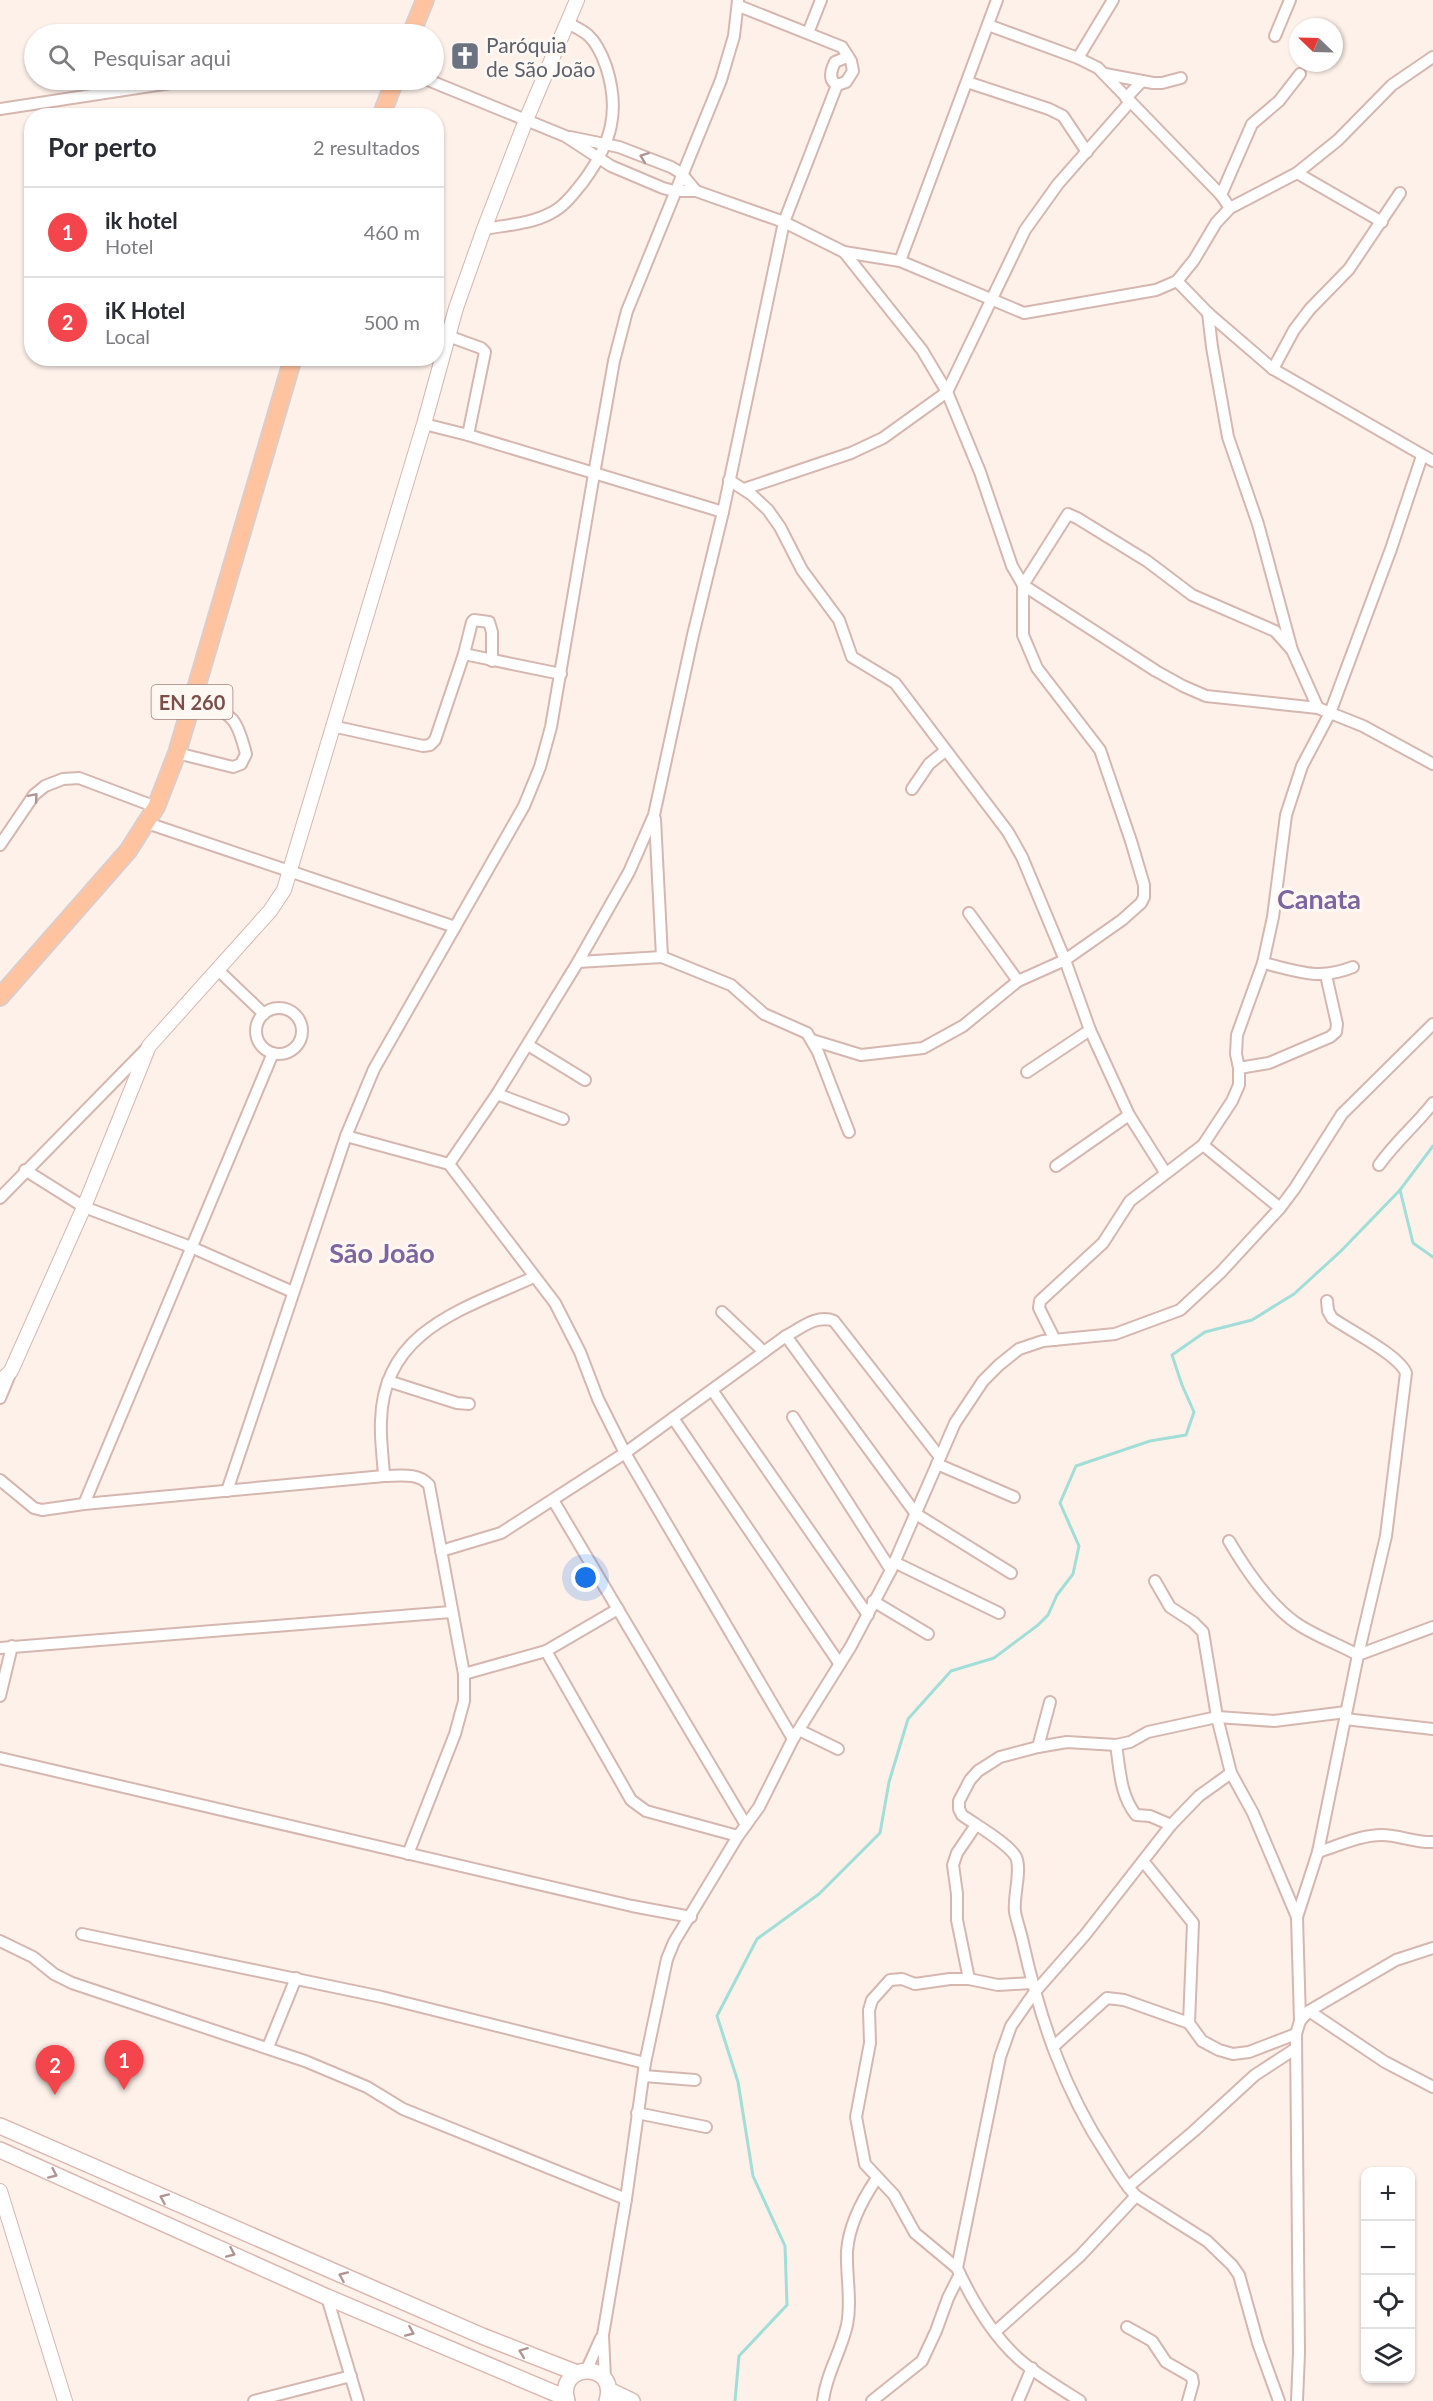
<!DOCTYPE html>
<html lang="pt">
<head>
<meta charset="utf-8">
<style>
	body { margin:0; font-family:Lato,sans-serif; background:#f7f7f7; color:#2b2b33 }
	.controls { position:absolute; right:18px; bottom:18px; display:grid; overflow:hidden; border-radius:12px; box-shadow:0 2px 4px #0004 }
	.controls button { width:54px; height:54px; display:grid; place-items:center; padding:0; border:0; border-bottom:2px solid #e1e1e2; background:#fff; color:#2b2b33; font:30px sans-serif }
	.compass { position:absolute; left:1289px; top:18px; width:54px; height:54px; border-radius:50%; background:#fff; box-shadow:0 2px 4px #0004; rotate:293deg }
	.you { position:absolute; left:586px; top:1578px; width:21px; height:21px; margin:-15px; border:4px solid #fff; border-radius:50%; background:#1a73e8; box-shadow:0 0 0 9px #1a73e833 }
	.badge { display:grid; place-items:center; width:39px; height:39px; border-radius:50%; background:#f3454b; color:#fff; font-size:20px; font-weight:700 }
	.pin { position:absolute; translate:-50% -50px; filter:drop-shadow(0 2px 3px #0008) }
	.pin::after { content:''; position:absolute; top:32px; width:21px; height:18px; background:inherit; clip-path:polygon(0 0,100% 0,50% 100%) }
	.list { margin:0; padding:0; list-style:none }
	h2 { display:flex; justify-content:space-between; align-items:center; height:78px; margin:0; padding:0 24px; font-size:26px }
	h2 small { font-size:20px; font-weight:400; color:#7c7c81 }
	.list li { display:grid; grid-template-columns:39px 1fr auto; gap:18px; align-items:center; box-sizing:border-box; height:90px; padding:0 24px; border-top:2px solid #e1e1e2 }
	.list b { display:block; font-size:22px; white-space:nowrap }
	.list p { margin:0; font-size:20px; white-space:nowrap; color:#7c7c81 }
	.list em { font-size:20px; font-style:normal; color:#7c7c81 }
	.icon { flex:none; width:33px; height:33px; fill:none; stroke:currentColor; stroke-width:2; stroke-linecap:round; stroke-linejoin:round }
	.map { position:relative; flex:none; width:1433px; height:2401px; overflow:hidden }
	.search { position:absolute; background:#fff; box-shadow:0 2px 4px #0004; left:24px; top:24px; width:420px; height:66px; display:flex; align-items:center; gap:15px; box-sizing:border-box; padding:0 21px; border-radius:33px; color:#7c7c81; font-size:22px }
	.panel { position:absolute; background:#fff; box-shadow:0 2px 4px #0004; left:24px; top:108px; width:420px; height:258px; border-radius:24px }
	.map>svg:first-child { display:block }
	.lines { fill:none; stroke-linecap:round; stroke-linejoin:round }
	.stream { stroke:#a0ded7; stroke-width:3 }
	.minor-casing { stroke:#d5b7b0; stroke-width:14 }
	.tertiary-casing { stroke:#d5b7b0; stroke-width:16 }
	.secondary-casing { stroke:#dbb7af; stroke-width:18 }
	.primary-casing { stroke:#dbcdcc; stroke-width:20 }
	.minor { stroke:#fff; stroke-width:10 }
	.tertiary { stroke:#fff; stroke-width:14 }
	.secondary { stroke:#fff; stroke-width:15 }
	.primary { stroke:#ffc3a0; stroke-width:16 }
	.oneway { stroke:#b19592 }
	.labels { text-anchor:middle; dominant-baseline:central; stroke-width:6; stroke-linejoin:round; paint-order:stroke }
	.shield { fill:#fff7f2; stroke:#a4817c; stroke-width:1.5 }
	.shield-label { font-size:20px; font-weight:bold; fill:#7d4e49 }
	.worship-label { font-size:21px; fill:#5b616d; stroke:#fff7f2; text-anchor:start }
	.district-label { font-size:27px; font-weight:bold; fill:#7d66a0; stroke:#fff7f2 }
</style>
</head>
<body>
<div class="map">
<svg width="1433" height="2401" viewBox="0 0 1433 2401">
	<rect width="100%" height="100%" fill="#fef1ea"/>
	<g class="lines">
		<g class="stream">
			<path d="M1400 1190 1413 1243 1433 1257"/>
			<path d="M735 2401 739 2356 787 2305 785 2246 753 2176 738 2082 717 2016 757 1939 819 1894 880 1833 889 1782 908 1719 951 1671 994 1658 1038 1625 1048 1615 1057 1595 1073 1574 1079 1546 1060 1503 1076 1466 1150 1441 1186 1435 1194 1412 1182 1385 1172 1355 1205 1332 1252 1320 1294 1294 1341 1251 1400 1190 1433 1146"/>
		</g>
		<g class="minor-casing">
			<g id="minor">
				<path d="M739 6 842 47 851 61 853 71 846 82 837 85"/>
				<path d="M808 33 821 0"/>
				<path d="M1275 36 1290 0"/>
				<path d="M1078 58 1113 0"/>
				<path d="M1105 74 1153 83H1162L1181 78"/>
				<path d="M428 80 565 136 611 166 663 188 674 191H696L784 222 844 252 900 261 1024 313 1156 290 1177 281 1194 260 1216 223 1230 208 1221 195 1098 68 1078 58 988 25"/>
				<path d="M967 82 1049 109 1063 116 1087 152"/>
				<path d="M837 85C828 80 831 70 835 62L847 57"/>
				<path d="M1126 98 1142 81"/>
				<path d="M0 109 190 80"/>
				<path d="M570 137 619 147 671 167 681 173 696 191"/>
				<path d="M1297 173 1382 222"/>
				<path d="M1221 195 1252 124 1279 101 1300 74"/>
				<path d="M1230 208 1297 173 1338 140 1392 85 1433 57"/>
				<path d="M484 229C506 225 531 224 551 213 564 207 574 193 583 182 611 144 621 112 606 66 602 55 597 43 588 35 582 30 575 27 568 23"/>
				<path d="M844 252 922 350 947 392 980 472 1012 566 1023 585 1156 671 1183 686 1206 696 1318 708 1363 726 1433 764"/>
				<path d="M900 261 997 0"/>
				<path d="M1177 281 1208 313 1273 369 1433 461"/>
				<path d="M1208 313 1212 347 1228 437 1258 524 1292 650 1318 708"/>
				<path d="M448 336 481 348 485 352 468 435"/>
				<path d="M1273 369 1294 330 1310 309 1349 269 1400 193"/>
				<path d="M424 424 468 435 723 512"/>
				<path d="M729 480 752 495 768 510 780 527 802 570 839 620 852 657 895 683 1008 832 1022 857 1065 960 1090 1030 1129 1115 1165 1172"/>
				<path d="M744 489 851 453 883 438 947 392 1025 230 1058 184 1130 102"/>
				<path d="M464 654 472 622 474 620 489 622 492 632V661"/>
				<path d="M332 726 423 746 430 745 435 740 464 654 561 674"/>
				<path d="M177 753 233 767 241 764 246 754C235 711 231 716 193 699"/>
				<path d="M912 789 929 764 945 751"/>
				<path d="M655 819 662 957"/>
				<path d="M147 823 455 927"/>
				<path d="M0 845 34 795 45 786 63 779 79 778 156 807"/>
				<path d="M969 913 1018 981 1065 960 1122 920 1141 903 1144 897V885L1131 841 1100 750 1037 668 1023 635V585L1068 514 1077 518 1147 561 1192 595 1275 631 1292 650"/>
				<path d="M578 962 662 957 731 985 764 1014 807 1033 818 1052 849 1132"/>
				<path d="M1263 963C1298 971 1318 981 1353 967"/>
				<path d="M217 969 264 1014"/>
				<circle cx="279" cy="1031" r="23"/>
				<path d="M812 1040 861 1055 923 1048 963 1026 1018 981"/>
				<path d="M528 1045 585 1080"/>
				<path d="M1239 1068 1269 1063 1330 1037 1336 1032 1337 1024 1326 975"/>
				<path d="M1027 1072 1090 1030"/>
				<path d="M497 1094 563 1119"/>
				<path d="M346 1136 449 1164 555 1303 580 1352 598 1399 625 1453 793 1739"/>
				<path d="M1203 1145 1280 1208"/>
				<path d="M449 1164 497 1094 578 962 629 872 654 815 693 635 723 512 784 222 837 85"/>
				<path d="M1379 1165C1396 1141 1415 1126 1433 1103"/>
				<path d="M1056 1166 1129 1115"/>
				<path d="M25 1170 84 1207 191 1247 293 1292"/>
				<path d="M0 1198 147 1048"/>
				<path d="M722 1312 764 1352"/>
				<path d="M786 1336 916 1514 1011 1573"/>
				<path d="M1055 1340 1039 1308 1040 1301 1103 1243 1130 1201 1203 1145 1232 1101 1239 1085V1068L1236 1054 1237 1035 1263 963 1273 917 1286 815 1302 766 1330 713 1391 549 1422 456"/>
				<path d="M388 1381 457 1403 469 1404"/>
				<path d="M712 1390 868 1615"/>
				<path d="M0 1398 10 1374"/>
				<path d="M793 1417 891 1570"/>
				<path d="M673 1418 839 1663"/>
				<path d="M937 1464 1014 1497"/>
				<path d="M384 1476C383 1457 380 1439 381 1421 383 1330 464 1309 534 1277"/>
				<path d="M0 1480 34 1508 42 1510 84 1504 384 1476C399 1476 418 1472 429 1485L464 1674V1701L455 1734 408 1854"/>
				<path d="M227 1491 346 1136 374 1069 524 806 540 767 551 727 594 474 614 361 627 311 721 80 734 36 738 0"/>
				<path d="M553 1500 746 1825"/>
				<path d="M84 1504 273 1053"/>
				<path d="M1229 1541C1246 1570 1268 1603 1296 1623 1315 1636 1338 1644 1358 1655L1433 1627"/>
				<path d="M441 1551 501 1533 625 1453 786 1336C801 1328 817 1314 834 1321L939 1456"/>
				<path d="M894 1562 999 1613"/>
				<path d="M1155 1581 1170 1607 1193 1622 1203 1632 1217 1717 1231 1773 1253 1813 1297 1917"/>
				<path d="M873 1601 928 1634"/>
				<path d="M0 1648 451 1612"/>
				<path d="M546 1651 618 1609"/>
				<path d="M464 1674 546 1651 631 1800 646 1811 738 1836"/>
				<path d="M0 1696 12 1646"/>
				<path d="M1345 1719 1433 1729"/>
				<path d="M799 1730 838 1749"/>
				<path d="M1116 1745C1120 1770 1120 1795 1136 1815L1150 1816 1171 1825"/>
				<path d="M1038 1747 1050 1702"/>
				<path d="M0 1758 632 1906 691 1917"/>
				<path d="M1318 1852C1338 1846 1360 1835 1382 1835 1399 1835 1416 1843 1433 1842"/>
				<path d="M1143 1861 1193 1923 1189 2023 1202 2041 1219 2050 1233 2054 1249 2052 1296 2034"/>
				<path d="M82 1934 382 1997 645 2063"/>
				<path d="M0 1941 33 1957 54 1974 72 1983 305 2061 367 2087 403 2109 626 2199"/>
				<path d="M969 1979 957 1920V1894L953 1865 957 1853 976 1825"/>
				<path d="M1309 2011 1385 2062 1433 2087"/>
				<path d="M1300 2021 1297 1917 1318 1852 1358 1655 1386 1536 1406 1373C1399 1355 1349 1330 1332 1318L1328 1311 1327 1301"/>
				<path d="M268 2047 296 1978"/>
				<path d="M1053 2047 1107 1998 1124 2000 1189 2023"/>
				<path d="M644 2076 695 2080"/>
				<path d="M637 2113 706 2127"/>
				<path d="M1128 2187 1194 2131 1255 2075 1295 2049"/>
				<path d="M957 2268 915 2233 894 2195 865 2164 856 2117 870 2043 869 2010 872 2000 890 1980 902 1979 915 1984 950 1979H969L998 1985 1032 1983"/>
				<path d="M327 2297 358 2401"/>
				<path d="M1127 2327 1152 2341 1166 2362 1192 2377 1193 2383 1188 2401"/>
				<path d="M995 2332 1080 2256 1136 2196"/>
				<path d="M586 2371 601 2338"/>
				<path d="M605 2379 603 2335 626 2199 645 2063 667 1959 674 1942 738 1836 759 1807 793 1739 851 1646 891 1570 955 1423 983 1381 999 1365 1019 1349 1043 1341 1115 1334 1180 1310 1221 1272 1280 1208 1295 1188 1342 1114 1433 1024"/>
				<path d="M254 2401 351 2376"/>
				<path d="M823 2401C826 2374 841 2352 847 2325 852 2301 846 2276 847 2251 849 2224 862 2200 877 2178"/>
				<path d="M872 2401 922 2361 936 2331 948 2298 960 2274"/>
				<path d="M1018 2401 1032 2368"/>
				<path d="M1080 2401C1060 2388 1037 2375 1019 2359 992 2335 972 2300 957 2268L1000 2057 1011 2026 1034 1993 1085 1935 1171 1825 1199 1796 1231 1773"/>
				<path d="M1279 2401 1258 2343 1239 2275 1232 2265 1207 2241 1136 2196C1124 2184 1116 2169 1107 2155 1064 2090 1040 2019 1023 1943 1021 1933 1017 1922 1015 1912 1013 1896 1022 1870 1016 1857 1008 1843 976 1825 962 1815L959 1809V1801L970 1780 978 1771 1000 1757 1038 1747 1067 1742 1116 1745 1130 1742 1148 1732 1217 1717 1274 1721 1346 1712"/>
				<path d="M1297 2401 1299 2353 1296 2034 1300 2021 1309 2011 1396 1960 1433 1948"/>
			</g>
		</g>
		<g class="tertiary-casing">
			<g id="tertiary">
				<path d="M0 1382 11 1371 84 1207 149 1046 270 911 284 890 424 424 456 308 484 229 526 120 577 0"/>
				<path d="M0 2191 65 2401"/>
			</g>
		</g>
		<g class="secondary-casing">
			<g id="secondary">
				<path d="M0 2126 482 2336 577 2373"/>
				<path d="M0 2150 327 2297 566 2398"/>
				<path d="M609 2390 632 2401"/>
				<path d="M567 2401C555 2362 619 2360 607 2401"/>
			</g>
		</g>
		<g class="primary-casing">
			<g id="primary">
				<path d="M411 34 425 0"/>
				<path d="M381 116 395 80"/>
				<path d="M0 997 128 851 156 807 177 753 293 358"/>
			</g>
		</g>
		<use href="#minor" class="minor"/>
		<use href="#tertiary" class="tertiary"/>
		<use href="#secondary" class="secondary"/>
		<use href="#primary" class="primary"/>
	</g>
	<defs><path id="oneway-chevron" d="M-2-3.5L2.5 0L-2 3.5" fill="none" stroke-width="1.6" stroke-linecap="round" stroke-linejoin="round" transform="scale(1.5)"/></defs>
	<g class="oneway">
		<use href="#oneway-chevron" transform="translate(644 157) rotate(-159)"/>
		<use href="#oneway-chevron" transform="translate(34 797) rotate(-49)"/>
		<use href="#oneway-chevron" transform="translate(53 2174) rotate(24)"/>
		<use href="#oneway-chevron" transform="translate(164 2198) rotate(-156)"/>
		<use href="#oneway-chevron" transform="translate(231 2253) rotate(24)"/>
		<use href="#oneway-chevron" transform="translate(343 2276) rotate(-156)"/>
		<use href="#oneway-chevron" transform="translate(410 2332) rotate(23)"/>
		<use href="#oneway-chevron" transform="translate(523 2352) rotate(-159)"/>
	</g>
	<defs>
		<g id="church-square" transform="scale(1.5)"><rect x="-9" y="-9" width="18" height="18" rx="4" fill="#6b7280" stroke="#fff7f2"/><path d="M-1.2-6h2.4v3.5h3.3v2.4h-3.3V6h-2.4V-.1h-3.3v-2.4h3.3Z" fill="#fff"/></g>
	</defs>
	<g fill-rule="evenodd">
		<use href="#church-square" x="465" y="56"/>
	</g>
	<g class="labels">
		<rect class="shield" x="151.5" y="685" width="81" height="34" rx="4.5"/>
		<g class="shield-label">
			<text x="192" y="702">EN 260</text>
		</g>
		<g class="worship-label">
			<text x="486" y="44">Paróquia<tspan x="486" dy="24">de São João</tspan></text>
		</g>
		<g class="district-label">
			<text x="1319" y="898">Canata</text>
			<text x="382" y="1252">São João</text>
		</g>
	</g>
</svg>
<div class="controls">
<button>+</button>
<button>−</button>
<button><svg class="icon" aria-label="locate" viewBox="0 0 24 24"><circle cx="12" cy="12" r="6"/><path d="M12 2v4M12 18v4M2 12h4M18 12h4"/></svg></button>
<button><svg class="icon" aria-label="layers" viewBox="0 0 24 24"><path d="M12 4l9 5-9 5-9-5zM3 14l9 5 9-5"/></svg></button>
</div>
<svg class="compass" viewBox="-18 -18 36 36"><path d="M0-13l5 13h-10z" fill="#e53935"/><path d="M0 13l5-13h-10z" fill="#7c7c81"/></svg>
<div class="you"></div>
<div class="pin badge" style="left:124px;top:2090px">1</div>
<div class="pin badge" style="left:55px;top:2095px">2</div>
<div class="search"><svg class="icon" aria-label="search" viewBox="0 0 24 24"><circle cx="10" cy="10" r="6"/><path d="M15 15l6 6"/></svg>Pesquisar aqui</div>
<section class="panel">
<h2>Por perto<small>2 resultados</small></h2>
<ul class="list">
<li><span class="badge">1</span><div><b>ik hotel</b><p>Hotel</p></div><em>460 m</em></li>
<li><span class="badge">2</span><div><b>iK Hotel</b><p>Local</p></div><em>500 m</em></li>
</ul>
</section>
</div>
</body>
</html>
